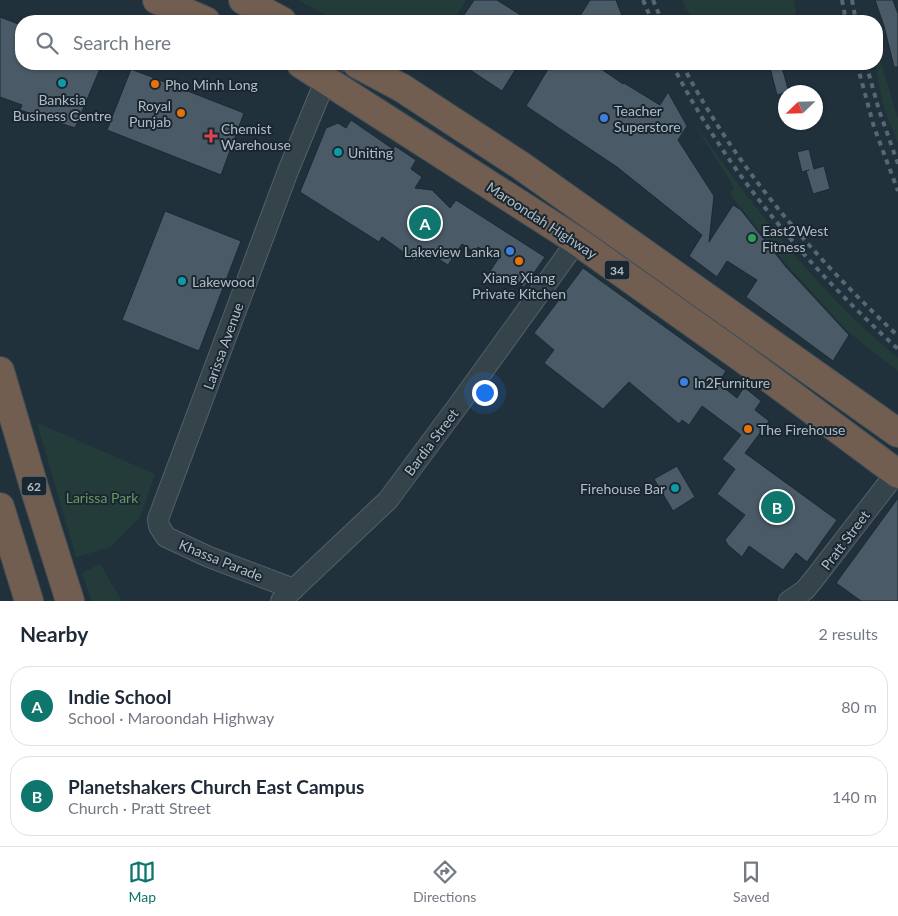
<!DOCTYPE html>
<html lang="en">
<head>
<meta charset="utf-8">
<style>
	body { margin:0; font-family:Lato,sans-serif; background:#f6f6f7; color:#1f2937 }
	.compass { position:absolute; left:778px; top:85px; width:45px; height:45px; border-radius:50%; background:#fff; box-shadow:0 1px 4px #0004; rotate:247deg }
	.you { position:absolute; left:484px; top:392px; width:18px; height:18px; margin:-12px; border:4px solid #fff; border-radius:50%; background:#1a73e8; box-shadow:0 0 0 8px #1a73e833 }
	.badge { display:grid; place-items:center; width:32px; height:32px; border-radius:50%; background:#0f766e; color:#fff; font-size:16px; font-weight:700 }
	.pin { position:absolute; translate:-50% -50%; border:2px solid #fff; box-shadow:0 1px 5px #0006 }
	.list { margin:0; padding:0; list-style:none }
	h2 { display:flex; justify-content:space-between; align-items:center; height:65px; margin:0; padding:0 20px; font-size:21px }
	h2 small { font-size:16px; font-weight:400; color:#747a83 }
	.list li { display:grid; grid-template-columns:32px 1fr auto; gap:15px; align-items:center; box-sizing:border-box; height:80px; margin:0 10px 10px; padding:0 10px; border:1px solid #e0e1e3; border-radius:20px }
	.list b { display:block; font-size:19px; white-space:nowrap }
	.list p { margin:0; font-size:16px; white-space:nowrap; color:#747a83 }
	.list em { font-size:16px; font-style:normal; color:#747a83 }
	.icon { flex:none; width:28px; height:28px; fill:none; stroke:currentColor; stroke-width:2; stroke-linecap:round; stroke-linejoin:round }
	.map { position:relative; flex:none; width:898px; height:601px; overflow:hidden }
	.search { position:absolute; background:#fff; box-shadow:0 1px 4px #0004; left:15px; right:15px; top:15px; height:55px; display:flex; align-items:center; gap:12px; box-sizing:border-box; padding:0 18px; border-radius:20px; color:#747a83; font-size:19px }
	.sheet { height:245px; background:#fff }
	nav { display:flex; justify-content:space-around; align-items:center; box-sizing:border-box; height:70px; border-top:1px solid #e0e1e3; background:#fff; font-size:14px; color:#747a83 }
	nav a { display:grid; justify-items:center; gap:2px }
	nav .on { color:#0f766e }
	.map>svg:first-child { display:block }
	.green { fill:#233c3a }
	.building { fill:#4a5b67; stroke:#1c2932 }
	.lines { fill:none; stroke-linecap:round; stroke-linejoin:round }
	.minor-casing { stroke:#536069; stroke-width:22 }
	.highway-casing { stroke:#404d56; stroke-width:30 }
	.minor { stroke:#35434b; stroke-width:20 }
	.highway { stroke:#715e51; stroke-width:28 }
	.rail { stroke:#566872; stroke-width:4; stroke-dasharray:5 5; stroke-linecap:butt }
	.culture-dot { fill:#0f9aa8; stroke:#1a2730; stroke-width:2 }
	.food-dot { fill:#e8710a; stroke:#1a2730; stroke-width:2 }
	.shop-dot { fill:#3f7fe0; stroke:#1a2730; stroke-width:2 }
	.health-dot { fill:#e0444e; stroke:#1a2730; stroke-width:2 }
	.leisure-dot { fill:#2e9e5b; stroke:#1a2730; stroke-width:2 }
	.labels { text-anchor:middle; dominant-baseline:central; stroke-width:4; stroke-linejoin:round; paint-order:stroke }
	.shield { fill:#1a2730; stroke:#83909a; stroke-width:1 }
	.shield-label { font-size:12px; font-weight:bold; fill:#b0bdc7 }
	.poi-label { font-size:14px; fill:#b0bdc7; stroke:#1a2730; text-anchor:start }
	.street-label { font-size:14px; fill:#b0bdc7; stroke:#1a2730 }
	.park-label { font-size:14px; fill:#669967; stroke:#1a2730 }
</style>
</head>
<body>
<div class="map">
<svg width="898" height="601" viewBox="0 0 898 601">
	<rect width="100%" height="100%" fill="#21313b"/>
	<g class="green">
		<path d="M298 0H466L453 21H336Z"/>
		<path d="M682 0H794L797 21H693Z"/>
		<path d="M877 49 898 119V143L884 108 875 64H877Z"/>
		<path d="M690 117C751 204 816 291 898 358V371L848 332 786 264 730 194 734 187Z"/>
		<path d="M37 423 155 474 140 517 110 547 76 557Z"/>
		<path d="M100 564 122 601H92L82 573Z"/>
	</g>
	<g class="building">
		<path d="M474 0H497L530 21H460Z"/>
		<path d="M590 0H616L624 21H577Z"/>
		<path d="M875 0H893L898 14V67H894L884 26Z"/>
		<path d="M0 17 21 25V64H102L75 128 20 110 22 105 0 97Z"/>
		<path d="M461 64H519L502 91Z"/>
		<path d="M551 64H594L623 84 624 83 660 105 668 92 687 126 678 140 714 196 709 242 733 205 741 210 786 267 849 335 833 361 746 297 757 280 727 261 717 277 689 256 702 235 617 167 526 106Z"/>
		<path d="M769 64H781L789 92 777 95Z"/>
		<path d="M131 69 244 113 221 175 107 130Z"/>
		<path d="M351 120 393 149 395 146 416 160 411 169 422 177 415 188 432 190 450 208 456 200 545 257 524 287 514 281 512 286 489 273 498 259 478 247 474 252 462 244 448 265 423 249 416 261 382 237 379 242 300 192 326 128 338 123 346 128Z"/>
		<path d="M809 149 814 169 824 166 830 189 813 194 806 171 809 170 802 172 797 152Z"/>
		<path d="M165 211 241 241 199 351 122 320Z"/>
		<path d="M583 268 726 371 718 383 737 398 744 387 761 401 755 410 769 421 745 453 837 520 807 562 796 553 783 570 749 546 742 557 728 545 725 540 745 515 717 494 735 469 722 459 741 435 702 406 689 425 682 420 679 424 629 382 603 409 544 363 554 350 534 333Z"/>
		<path d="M677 466 695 497 673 511 654 479Z"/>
		<path d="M898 498V601H861L836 583Z"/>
	</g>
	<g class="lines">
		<g class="minor-casing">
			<g id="minor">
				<path d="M294 589 209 557 166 537 159 526 158 519 288 171 326 79 335 64"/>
				<path d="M281 601 388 500 457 407 577 241"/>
				<path d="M789 601 805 590 814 579 896 473"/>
			</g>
		</g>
		<g class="highway-casing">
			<g id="highway">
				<path d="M157 0 206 21"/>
				<path d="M243 0 282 21"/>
				<path d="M301 64 577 241 742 358 898 474"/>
				<path d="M357 64 402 88 520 165 898 433"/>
				<path d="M0 371 35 490 70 601"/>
				<path d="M0 507 29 601"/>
			</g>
		</g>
		<use href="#minor" class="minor"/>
		<use href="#highway" class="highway"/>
		<g class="rail">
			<path d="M643 0 652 21"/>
			<path d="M653 0 662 21"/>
			<path d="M842 0 846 21"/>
			<path d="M852 0 856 21"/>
			<path d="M672 64C727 172 808 267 898 349"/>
			<path d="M682 64C736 168 813 256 898 336"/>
			<path d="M857 64 874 127 898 191"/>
			<path d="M866 64 879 110 898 164"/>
		</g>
	</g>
	<g class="culture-dot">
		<circle cx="62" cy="83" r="5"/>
		<circle cx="338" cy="152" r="5"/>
		<circle cx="182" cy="281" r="5"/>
		<circle cx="675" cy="488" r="5"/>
	</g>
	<g class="food-dot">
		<circle cx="155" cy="84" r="5"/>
		<circle cx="181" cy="113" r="5"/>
		<circle cx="519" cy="261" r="5"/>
		<circle cx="748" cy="429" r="5"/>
	</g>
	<g class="shop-dot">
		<circle cx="604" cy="118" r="5"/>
		<circle cx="510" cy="251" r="5"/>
		<circle cx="684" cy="382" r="5"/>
	</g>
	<path class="health-dot" d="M208.5 128.5h5v5h5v5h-5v5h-5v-5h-5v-5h5z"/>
	<circle class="leisure-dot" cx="752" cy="238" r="5"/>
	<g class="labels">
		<g class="shield">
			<rect x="604.5" y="260.5" width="25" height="19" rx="4"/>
			<rect x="21.5" y="476.5" width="25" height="19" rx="4"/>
		</g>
		<g class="shield-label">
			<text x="617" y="270">34</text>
			<text x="34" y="486">62</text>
		</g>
		<g class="poi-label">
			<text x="165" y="84">Pho Minh Long</text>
			<text x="62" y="99" text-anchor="middle">Banksia<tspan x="62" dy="16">Business Centre</tspan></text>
			<text x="171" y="105" text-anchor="end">Royal<tspan x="171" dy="16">Punjab</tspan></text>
			<text x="614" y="110">Teacher<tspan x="614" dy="16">Superstore</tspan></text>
			<text x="221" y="128">Chemist<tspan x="221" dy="16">Warehouse</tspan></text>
			<text x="348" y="152">Uniting</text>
			<text x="762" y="230">East2West<tspan x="762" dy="16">Fitness</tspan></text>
			<text x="500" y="251" text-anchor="end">Lakeview Lanka</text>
			<text x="519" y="277" text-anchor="middle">Xiang Xiang<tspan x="519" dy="16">Private Kitchen</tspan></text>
			<text x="192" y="281">Lakewood</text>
			<text x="694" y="382">In2Furniture</text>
			<text x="758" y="429">The Firehouse</text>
			<text x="665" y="488" text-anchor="end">Firehouse Bar</text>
		</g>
		<g class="street-label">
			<text transform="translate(542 220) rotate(33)">Maroondah Highway</text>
			<text transform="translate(223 346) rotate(-70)">Larissa Avenue</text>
			<text transform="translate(431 442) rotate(-53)">Bardia Street</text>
			<text transform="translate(845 540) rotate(-53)">Pratt Street</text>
			<text transform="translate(221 560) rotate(22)">Khassa Parade</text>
		</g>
		<g class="park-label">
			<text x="102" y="497">Larissa Park</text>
		</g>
	</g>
</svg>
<svg class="compass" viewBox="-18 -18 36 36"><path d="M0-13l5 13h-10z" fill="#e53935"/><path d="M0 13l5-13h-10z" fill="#747a83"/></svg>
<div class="you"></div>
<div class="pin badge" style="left:425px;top:223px">A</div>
<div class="pin badge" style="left:777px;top:507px">B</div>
<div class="search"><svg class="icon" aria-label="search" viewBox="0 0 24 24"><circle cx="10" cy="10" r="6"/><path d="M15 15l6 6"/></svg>Search here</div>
</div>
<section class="sheet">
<h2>Nearby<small>2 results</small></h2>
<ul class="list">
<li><span class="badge">A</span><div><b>Indie School</b><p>School · Maroondah Highway</p></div><em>80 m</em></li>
<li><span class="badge">B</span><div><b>Planetshakers Church East Campus</b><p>Church · Pratt Street</p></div><em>140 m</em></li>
</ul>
</section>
<nav>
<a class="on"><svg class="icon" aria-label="map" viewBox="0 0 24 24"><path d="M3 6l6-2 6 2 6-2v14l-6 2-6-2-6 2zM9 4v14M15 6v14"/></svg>Map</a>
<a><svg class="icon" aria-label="directions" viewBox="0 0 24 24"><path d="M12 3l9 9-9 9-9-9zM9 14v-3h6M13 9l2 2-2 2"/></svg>Directions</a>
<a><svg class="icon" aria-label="saved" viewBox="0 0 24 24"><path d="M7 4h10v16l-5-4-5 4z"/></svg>Saved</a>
</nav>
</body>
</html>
